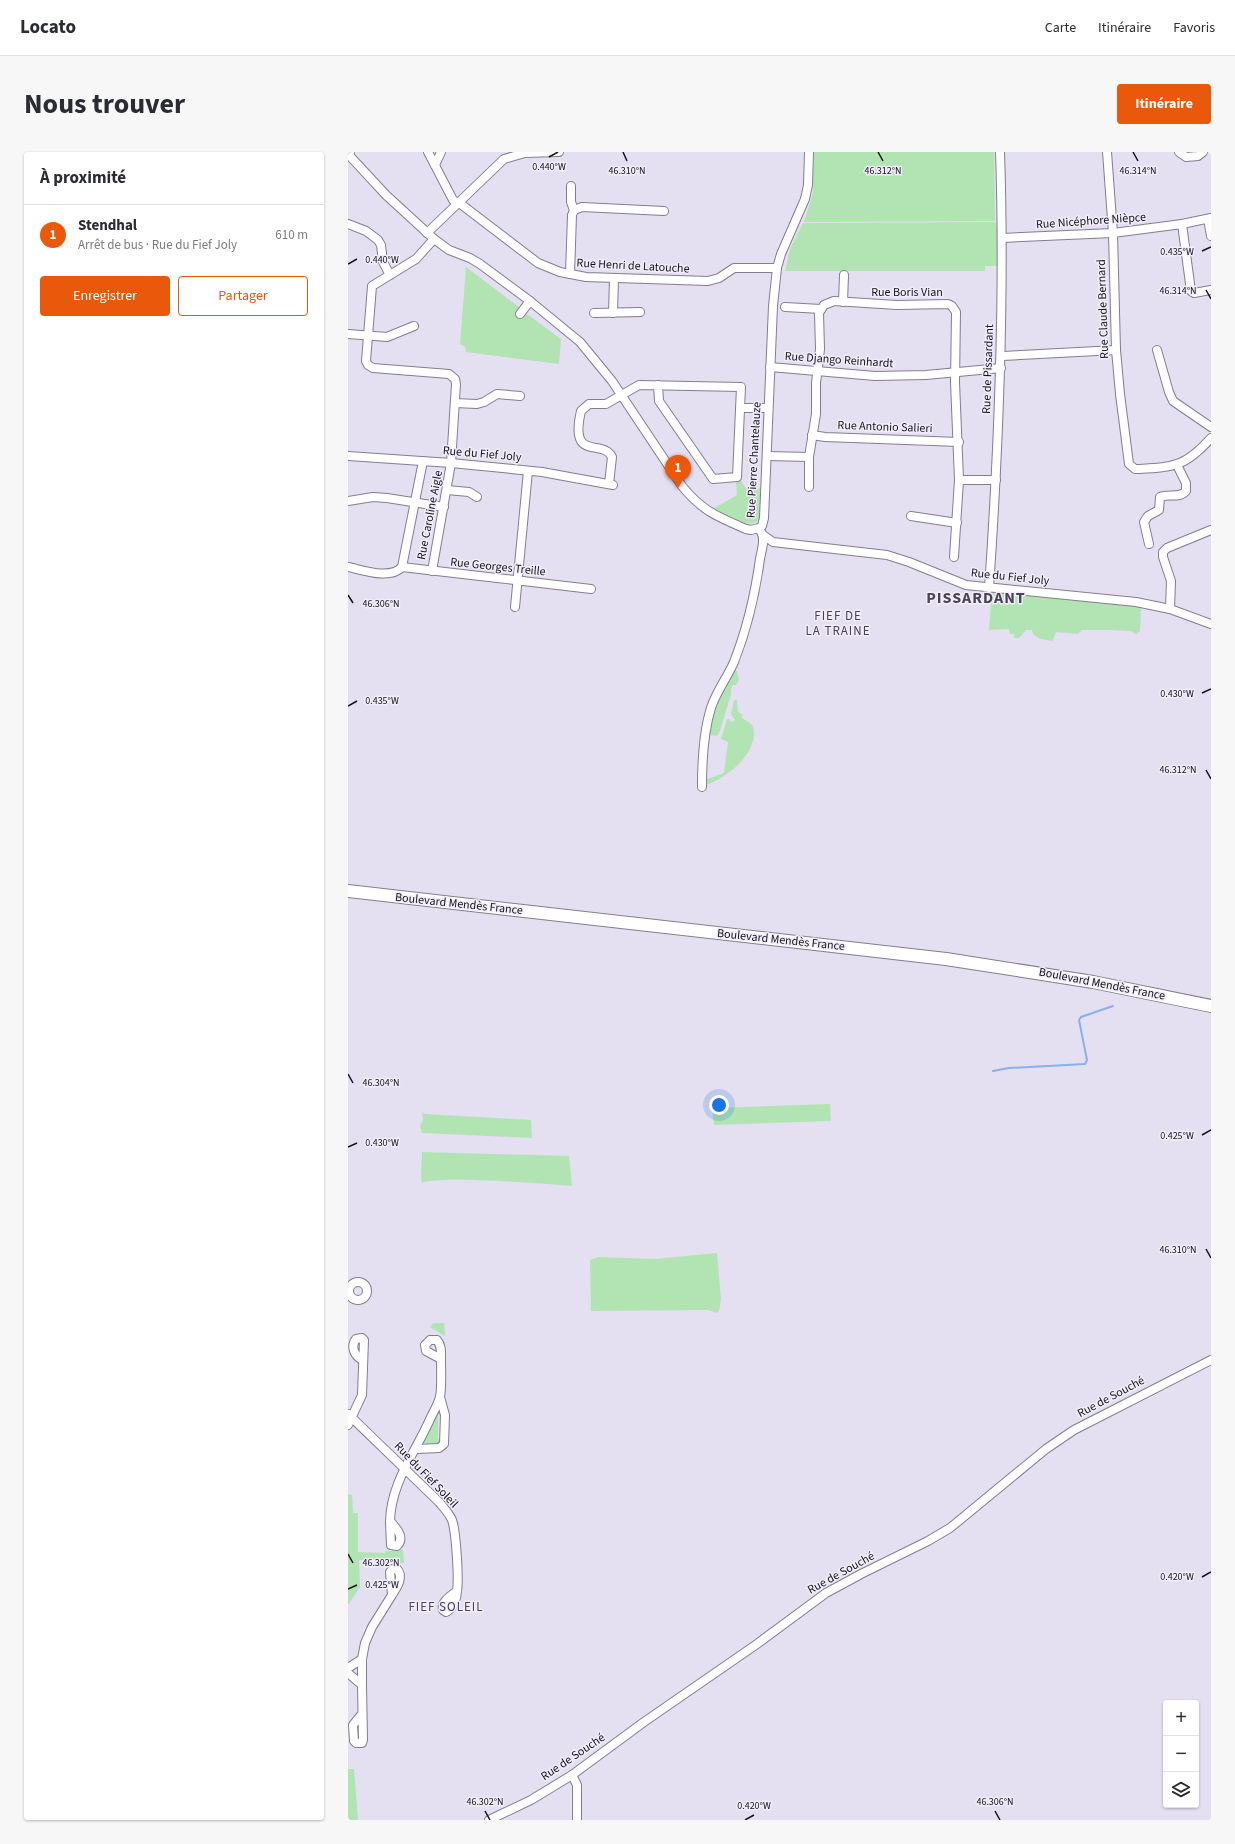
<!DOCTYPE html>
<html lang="fr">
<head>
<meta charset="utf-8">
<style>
	body { margin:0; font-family:"Source Sans 3",sans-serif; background:#f7f7f7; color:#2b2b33 }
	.controls { position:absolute; right:12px; bottom:12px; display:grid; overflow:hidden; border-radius:4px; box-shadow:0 1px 3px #0004 }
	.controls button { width:36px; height:36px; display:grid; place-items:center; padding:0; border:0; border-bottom:1px solid #e1e1e2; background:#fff; color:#2b2b33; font:20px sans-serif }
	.you { position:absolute; left:371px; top:953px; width:14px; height:14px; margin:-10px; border:3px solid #fff; border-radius:50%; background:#1a73e8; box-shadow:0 0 0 6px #1a73e833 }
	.badge { display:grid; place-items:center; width:26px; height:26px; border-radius:50%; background:#ea580c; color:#fff; font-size:13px; font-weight:700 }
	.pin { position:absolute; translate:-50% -33px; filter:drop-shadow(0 1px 2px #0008) }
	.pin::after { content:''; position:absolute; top:21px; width:14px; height:12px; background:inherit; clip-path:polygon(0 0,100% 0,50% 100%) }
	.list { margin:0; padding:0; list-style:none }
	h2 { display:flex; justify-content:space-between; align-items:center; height:52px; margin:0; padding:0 16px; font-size:17px }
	h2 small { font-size:13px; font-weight:400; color:#7c7c81 }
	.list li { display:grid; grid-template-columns:26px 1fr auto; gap:12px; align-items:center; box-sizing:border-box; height:60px; padding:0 16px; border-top:1px solid #e1e1e2 }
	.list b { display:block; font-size:15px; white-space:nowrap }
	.list p { margin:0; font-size:13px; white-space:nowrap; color:#7c7c81 }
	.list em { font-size:13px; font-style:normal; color:#7c7c81 }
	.actions { display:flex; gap:8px; padding:12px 16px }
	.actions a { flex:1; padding:9px 0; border:1px solid #ea580c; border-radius:4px; text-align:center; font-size:14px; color:#ea580c }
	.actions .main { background:#ea580c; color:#fff }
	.icon { flex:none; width:22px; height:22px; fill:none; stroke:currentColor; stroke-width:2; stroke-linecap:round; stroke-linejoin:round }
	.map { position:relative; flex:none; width:863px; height:1668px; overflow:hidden; border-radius:4px }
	header { display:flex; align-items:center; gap:24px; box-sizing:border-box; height:56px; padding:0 20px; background:#fff; border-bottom:1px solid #e1e1e2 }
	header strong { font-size:19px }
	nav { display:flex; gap:22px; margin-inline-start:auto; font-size:14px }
	.intro { display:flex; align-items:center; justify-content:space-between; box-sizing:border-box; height:96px; padding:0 24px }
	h1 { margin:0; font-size:28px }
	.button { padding:10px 18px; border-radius:4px; background:#ea580c; color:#fff; font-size:14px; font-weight:700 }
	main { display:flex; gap:24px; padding:0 24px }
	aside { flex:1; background:#fff; border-radius:4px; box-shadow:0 1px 3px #0004 }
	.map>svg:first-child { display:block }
	.green { fill:#b2e3b2 }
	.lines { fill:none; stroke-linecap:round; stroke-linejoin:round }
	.stream { stroke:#89b0ed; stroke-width:2 }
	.street-casing { stroke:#837d8f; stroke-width:10 }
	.primary-casing { stroke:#837d8f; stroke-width:14 }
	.street { stroke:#fff; stroke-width:8 }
	.primary { stroke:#fff; stroke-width:12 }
	.ticks { fill:none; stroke:#141218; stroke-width:1.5 }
	.labels { text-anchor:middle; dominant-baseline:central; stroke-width:3; stroke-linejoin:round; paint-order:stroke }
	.street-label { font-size:12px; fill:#141218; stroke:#f2edfc }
	.neighbourhood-label { font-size:13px; letter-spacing:1px; fill:#494353; stroke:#f2edfc }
	.district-label { font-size:16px; font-weight:bold; letter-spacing:1px; fill:#494353; stroke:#f2edfc }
	.ticks-label { font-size:10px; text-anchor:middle; fill:#141218; stroke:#f2edfc; stroke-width:3; stroke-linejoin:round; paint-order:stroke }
</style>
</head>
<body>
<header>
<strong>Locato</strong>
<nav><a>Carte</a><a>Itinéraire</a><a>Favoris</a></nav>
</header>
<div class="intro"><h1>Nous trouver</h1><a class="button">Itinéraire</a></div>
<main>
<aside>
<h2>À proximité<small></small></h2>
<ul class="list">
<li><span class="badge">1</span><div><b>Stendhal</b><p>Arrêt de bus · Rue du Fief Joly</p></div><em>610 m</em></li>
</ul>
<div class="actions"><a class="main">Enregistrer</a><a>Partager</a></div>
</aside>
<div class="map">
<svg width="863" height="1668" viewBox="0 0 863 1668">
	<rect width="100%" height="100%" fill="#e5dff2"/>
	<g class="green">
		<path d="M466 0H646L647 69 456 70 465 41Z"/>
		<path d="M647 70 649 76 650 114H637V119H437L442 97 455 71Z"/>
		<path d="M118 115 171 155 169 161 174 165 179 162 213 187 211 212 118 200 117 195 112 192Z"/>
		<path d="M388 329H393L398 336 413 337 412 365C406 381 374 363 365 357L389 343Z"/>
		<path d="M644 438 793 453 792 479 788 482 783 479 761 478H734L730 482 708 480 706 486 704 489 692 487 685 482 684 478H678L671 486H666V482H662L661 477 641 478Z"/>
		<path d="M384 518 389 519 391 528 388 533H385L383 537V542L372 579 369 584 361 583 366 554Z"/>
		<path d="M386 548H389L390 560 395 563 393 565C397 569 403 570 405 575 412 599 378 628 357 633V628L376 621 380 590 373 587 379 567H381L383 570 387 568 383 562Z"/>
		<path d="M482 952 483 969 366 973 364 956Z"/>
		<path d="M74 960 77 962 183 968 184 986 74 981 72 974 75 968Z"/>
		<path d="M74 1000 221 1004 224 1034C203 1032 86 1023 74 1031L73 1024Z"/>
		<path d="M369 1101 373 1147 371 1159 368 1161 361 1158 243 1159 242 1108 251 1105 307 1107Z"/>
		<path d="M85 1171H96L97 1184 82 1175Z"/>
		<path d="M90 1258 93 1259 95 1262 90 1263V1287H96L93 1291H77L75 1288Z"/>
		<path d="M0 1342 4 1343 5 1361H10V1400L37 1401V1399L55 1398 56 1411 37 1410V1408H11L12 1435 0 1453Z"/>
		<path d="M0 1617H6L10 1668H0Z"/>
	</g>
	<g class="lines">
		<path class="stream" d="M645 919 661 916 737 912 739 908 731 868 733 865 765 854"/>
		<g class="street-casing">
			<g id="street">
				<path d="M2 0 0 2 38 43 86 87 101 98 122 106 132 112 182 149 232 190 264 229 334 334C354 359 370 365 398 377L403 378 411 376"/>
				<path d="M80 0 105 48 114 53 190 111 212 120 238 125 360 129 371 126 386 116H429"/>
				<path d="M759 0 765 81 768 198 772 242 781 312 787 317H791C827 315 838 314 863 286"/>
				<path d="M831 0 838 5 850 4 855 0"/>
				<path d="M87 13 93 0"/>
				<path d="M226 58 234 55 316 59"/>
				<path d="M860 67 863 84"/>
				<path d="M0 72 18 79 30 88 33 93 35 110 42 123"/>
				<path d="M834 72 843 139 846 141 863 138"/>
				<path d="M79 81 156 7 177 1 211 0"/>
				<path d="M654 86 765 81 834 72 863 66"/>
				<path d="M222 122 224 63 226 58 223 50V34"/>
				<path d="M495 150 496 123"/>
				<path d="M437 155 473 157"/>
				<path d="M246 161 292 160"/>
				<path d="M265 161 266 126"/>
				<path d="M172 162 182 149"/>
				<path d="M0 182 39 185 66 174"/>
				<path d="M809 198 821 240 825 249 863 275"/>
				<path d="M654 204 768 198"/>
				<path d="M422 215 527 224 578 223 653 216"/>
				<path d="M107 251 129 252 136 250 149 242 172 244"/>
				<path d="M393 256H420"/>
				<path d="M464 283 477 285 611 290"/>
				<path d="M0 304 103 311 194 320 265 333"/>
				<path d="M419 304 461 305V335"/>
				<path d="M461 305 468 262V231L472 197 471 161 476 153 486 149 549 153 600 152 604 154 608 160 607 230 611 328 606 405"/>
				<path d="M611 328H648"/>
				<path d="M261 332 264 305C255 286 221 311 233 259L241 252H258L291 233 393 235 389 325 365 327 311 249 310 233"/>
				<path d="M99 338 121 340 129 345"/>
				<path d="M0 349 25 345 39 346 96 355"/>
				<path d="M563 364 609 371"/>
				<path d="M411 376 414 374 416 366 425 154 429 116 433 102 457 47 460 33 461 0"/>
				<path d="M415 383 425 390 539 403 561 410 618 433 788 450 822 457 863 472"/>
				<path d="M801 392 796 370 800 364 811 358 812 345C821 341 831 347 838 339V331L829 313"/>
				<path d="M0 415C15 418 42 428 54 415L75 309"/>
				<path d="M54 415 243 437"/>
				<path d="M84 419 103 311 108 232 107 227 101 222 25 216 20 213 18 209 24 134 68 107 86 87"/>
				<path d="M641 436C651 291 657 146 652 0"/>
				<path d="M167 455 180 319"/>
				<path d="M822 457 823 429 815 405V400L819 396 863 378"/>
				<path d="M354 635C354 610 355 581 363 556 368 540 379 526 386 510 399 477 407 443 412 407 413 400 418 387 413 380"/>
				<circle cx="10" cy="1139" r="9"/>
				<path d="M0 1262 91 1350C96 1356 101 1361 104 1368 108 1379 111 1426 109 1439 109 1446 105 1457 98 1460L95 1458C93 1449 103 1444 109 1439"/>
				<path d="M0 1273 14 1243 16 1188 14 1186 8 1187C2 1195 7 1205 15 1208"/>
				<path d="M68 1297 91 1296 96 1292 97 1263 92 1245"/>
				<path d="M42 1369C47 1375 58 1385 49 1394L43 1393 42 1371C42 1331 68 1300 83 1265 86 1259 90 1252 92 1245 94 1234 93 1220 93 1208 93 1201 94 1194 89 1188H82L77 1193 78 1199 93 1207"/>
				<path d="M0 1516 14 1507"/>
				<path d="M0 1521 14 1533 15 1588 14 1591H8L6 1589 5 1573 14 1562"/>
				<path d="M14 1533V1507L17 1491 24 1475 44 1443 42 1420 45 1417H49C56 1425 49 1435 44 1443"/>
				<path d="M224 1623 229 1633V1668"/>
				<path d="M141 1668 183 1648 224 1623 296 1570 409 1492 478 1441 513 1422 580 1389 602 1376 698 1297 726 1278 863 1208"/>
			</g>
		</g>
		<g class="primary-casing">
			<path id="primary" d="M0 739 598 807 745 830 863 854"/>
		</g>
		<use href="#street" class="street"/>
		<use href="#primary" class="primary"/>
	</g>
	<path class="ticks" d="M275 0 279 9M530 0 535 9M785 0 790 9M201 5 210 0M854 99 863 95M0 112 9 107M858 138 863 147M0 443 5 451M854 541 863 537M0 554 9 549M858 618 863 627M0 922 5 931M854 983 863 978M0 995 9 991M858 1097 863 1106M0 1402 5 1411M854 1425 863 1420M0 1437 9 1433M137 1659 142 1668M647 1659 652 1668M397 1668 406 1663"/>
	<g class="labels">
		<g class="street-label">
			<text transform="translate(743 69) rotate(-4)">Rue Nicéphore Nièpce</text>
			<text transform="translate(285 114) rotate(3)">Rue Henri de Latouche</text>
			<text x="559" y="140">Rue Boris Vian</text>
			<text transform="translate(755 157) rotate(-92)">Rue Claude Bernard</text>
			<text transform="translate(491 208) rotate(4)">Rue Django Reinhardt</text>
			<text transform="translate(640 217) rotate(-88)">Rue de Pissardant</text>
			<text transform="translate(537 275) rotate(2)">Rue Antonio Salieri</text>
			<text transform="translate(134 302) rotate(5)">Rue du Fief Joly</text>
			<text transform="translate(406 308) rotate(-87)">Rue Pierre Chantelauze</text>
			<text transform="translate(82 363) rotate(-79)">Rue Caroline Aigle</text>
			<text transform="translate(150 415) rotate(6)">Rue Georges Treille</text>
			<text transform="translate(662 425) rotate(6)">Rue du Fief Joly</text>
			<text transform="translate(111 752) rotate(6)">Boulevard Mendès France</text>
			<text transform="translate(433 788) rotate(6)">Boulevard Mendès France</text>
			<text transform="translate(754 832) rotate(11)">Boulevard Mendès France</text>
			<text transform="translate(763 1245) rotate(-28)">Rue de Souché</text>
			<text transform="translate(78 1323) rotate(46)">Rue du Fief Soleil</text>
			<text transform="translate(493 1421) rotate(-29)">Rue de Souché</text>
			<text transform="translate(225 1605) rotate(-34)">Rue de Souché</text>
		</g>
		<g class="neighbourhood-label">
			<text x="490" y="464">FIEF DE<tspan x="490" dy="15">LA TRAINE</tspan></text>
			<text x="98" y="1455">FIEF SOLEIL</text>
		</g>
		<g class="district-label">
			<text x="628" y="446">PISSARDANT</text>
		</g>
	</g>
	<g class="ticks-label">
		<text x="201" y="18">0.440°W</text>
		<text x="279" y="22">46.310°N</text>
		<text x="535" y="22">46.312°N</text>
		<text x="790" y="22">46.314°N</text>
		<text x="829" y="103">0.435°W</text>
		<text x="34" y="111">0.440°W</text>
		<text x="830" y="142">46.314°N</text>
		<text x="33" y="455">46.306°N</text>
		<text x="829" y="545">0.430°W</text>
		<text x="34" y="552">0.435°W</text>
		<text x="830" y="621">46.312°N</text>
		<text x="33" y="934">46.304°N</text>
		<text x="829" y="987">0.425°W</text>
		<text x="34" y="994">0.430°W</text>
		<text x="830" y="1101">46.310°N</text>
		<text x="33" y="1414">46.302°N</text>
		<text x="829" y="1428">0.420°W</text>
		<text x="34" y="1436">0.425°W</text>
		<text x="137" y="1653">46.302°N</text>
		<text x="647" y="1653">46.306°N</text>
		<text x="406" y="1657">0.420°W</text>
	</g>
</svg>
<div class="controls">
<button>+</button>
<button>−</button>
<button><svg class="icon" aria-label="layers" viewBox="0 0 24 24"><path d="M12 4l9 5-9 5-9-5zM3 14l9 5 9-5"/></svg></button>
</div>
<div class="you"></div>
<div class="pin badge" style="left:330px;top:336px">1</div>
</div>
</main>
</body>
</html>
